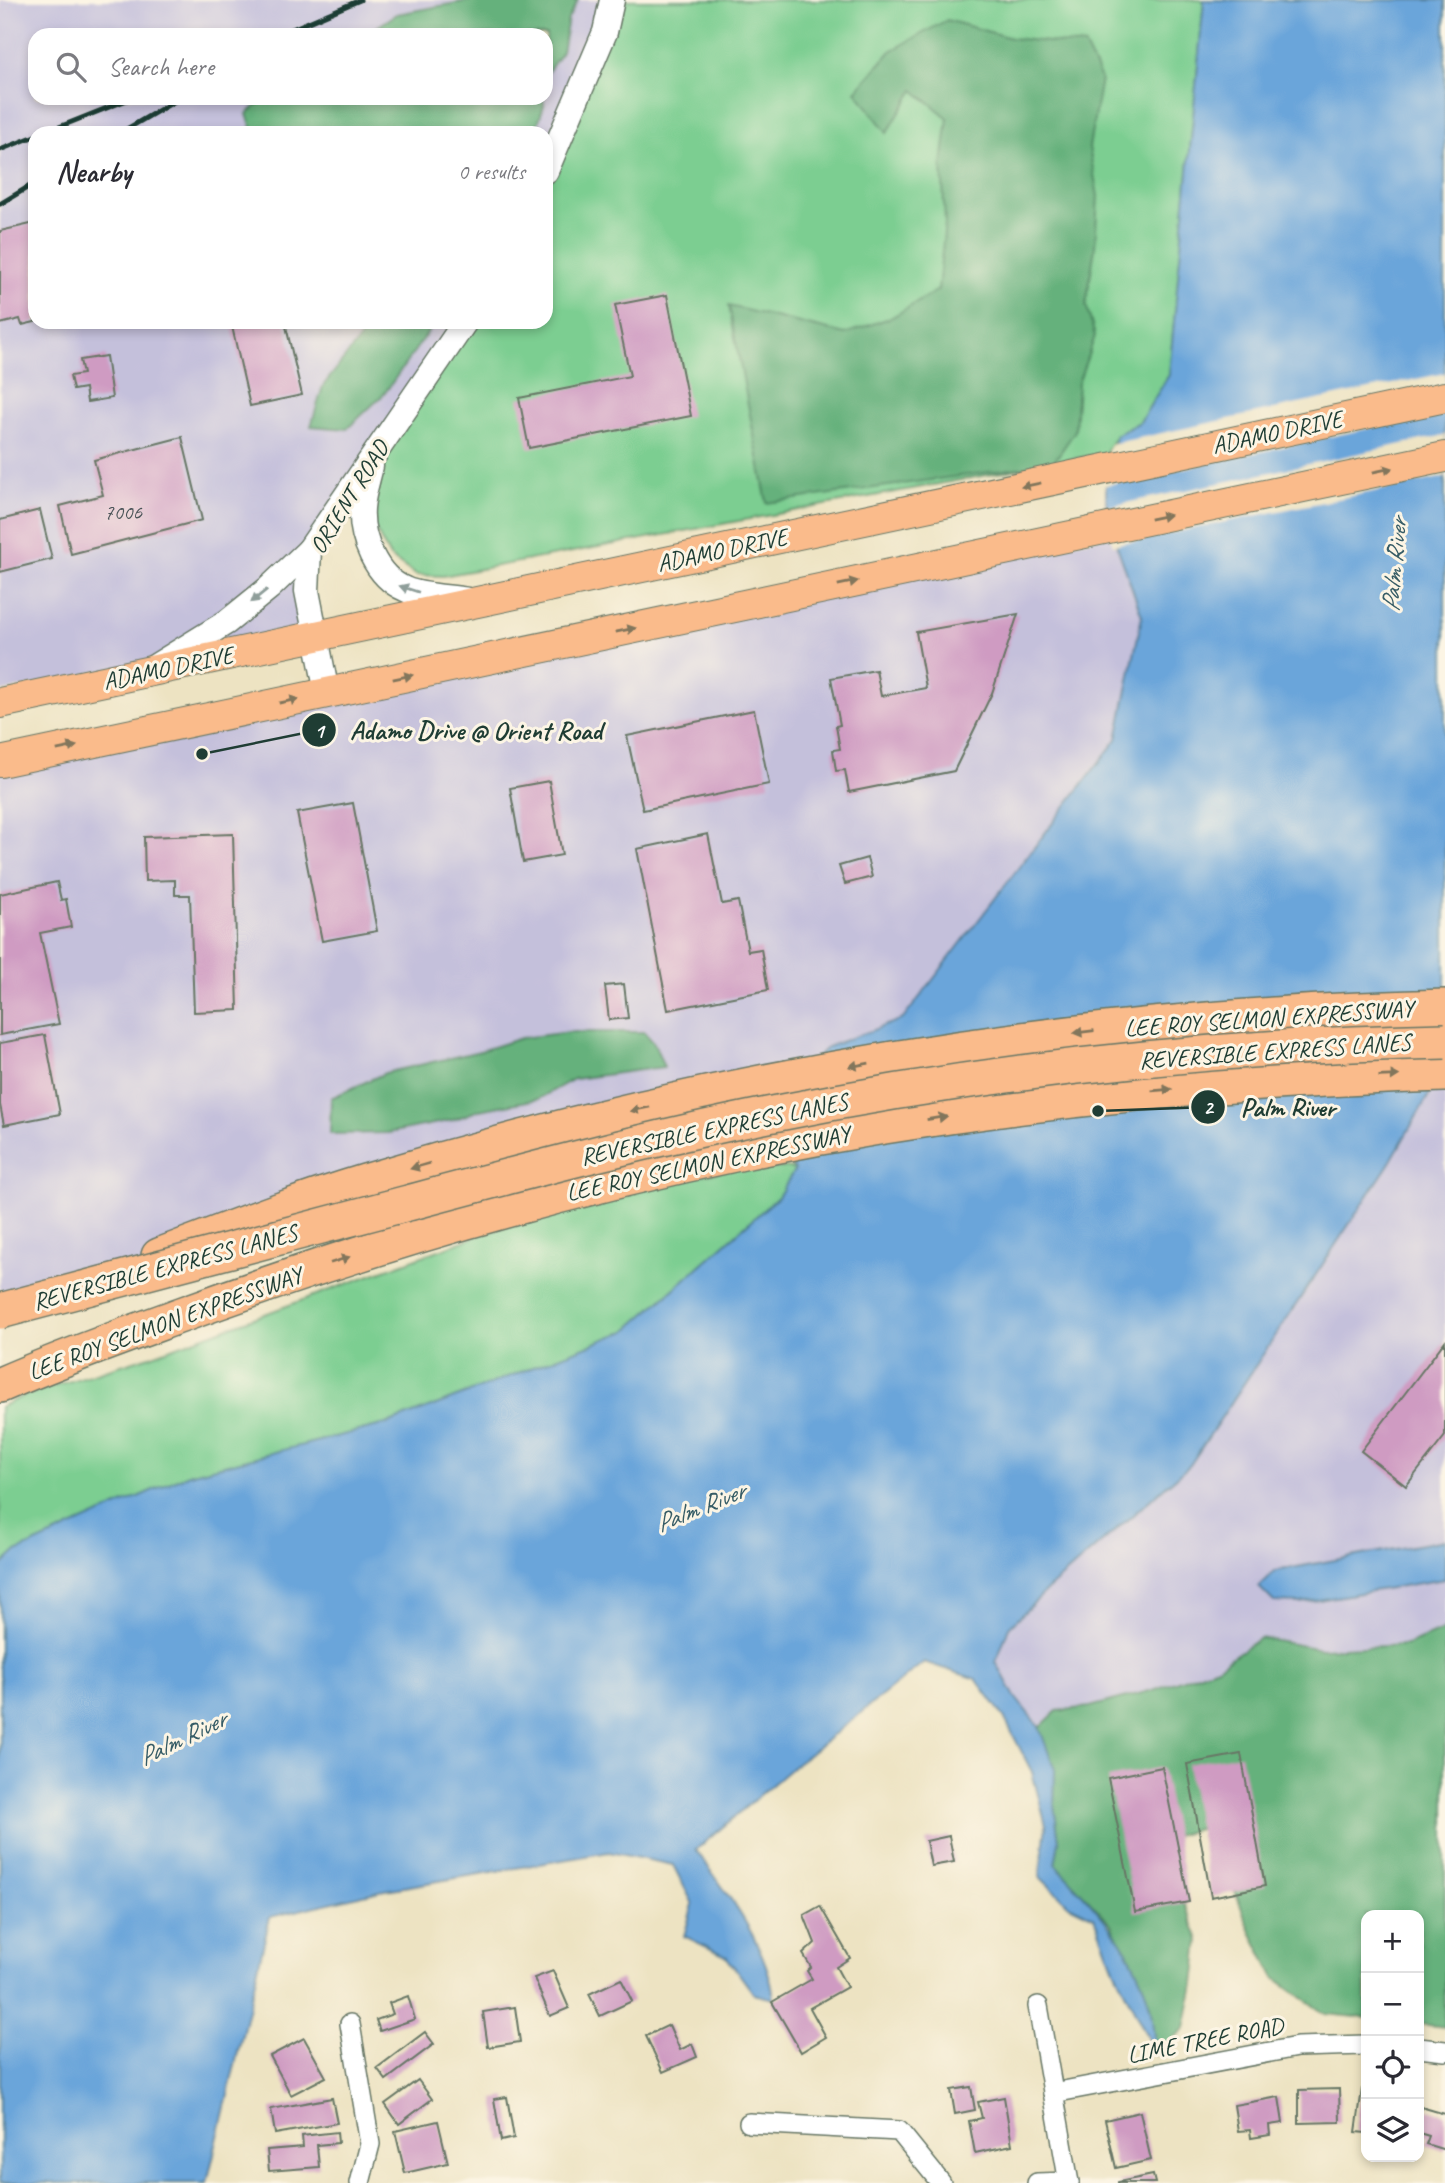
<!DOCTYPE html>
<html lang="en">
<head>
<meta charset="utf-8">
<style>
	body { margin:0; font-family:Caveat,sans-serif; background:#f2f2f3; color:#2b2b33 }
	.controls { position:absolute; right:21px; bottom:21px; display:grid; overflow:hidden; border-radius:14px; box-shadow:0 4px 10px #0003 }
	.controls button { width:63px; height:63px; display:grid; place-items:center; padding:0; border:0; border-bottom:2px solid #e1e1e2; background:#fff; color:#2b2b33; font:35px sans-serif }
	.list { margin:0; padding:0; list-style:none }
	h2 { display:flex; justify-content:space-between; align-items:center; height:91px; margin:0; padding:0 28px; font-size:30px }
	h2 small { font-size:23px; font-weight:400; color:#7c7c81 }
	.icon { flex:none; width:38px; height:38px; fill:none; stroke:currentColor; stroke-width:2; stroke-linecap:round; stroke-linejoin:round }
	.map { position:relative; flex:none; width:1445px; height:2183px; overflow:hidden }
	.search { position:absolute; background:#fff; box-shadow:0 4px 10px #0003; left:28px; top:28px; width:525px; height:77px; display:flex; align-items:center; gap:18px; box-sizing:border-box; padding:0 24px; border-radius:21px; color:#7c7c81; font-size:26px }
	.panel { position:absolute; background:#fff; box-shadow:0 4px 10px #0003; left:28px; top:126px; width:525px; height:203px; border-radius:21px }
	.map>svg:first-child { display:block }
	.industrial { fill:#c4c0db; fill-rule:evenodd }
	.green { fill:#7cce91; stroke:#4e8662; stroke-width:2 }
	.forest { fill:#65b17b; stroke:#427758; stroke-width:2 }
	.water { fill:#6aa5da; stroke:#447187; stroke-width:2 }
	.pier { fill:#ede3c2 }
	.building { fill:#cf9bc2 }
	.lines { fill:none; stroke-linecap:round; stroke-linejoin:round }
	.minor-casing { stroke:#677766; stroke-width:22 }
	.tertiary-casing { stroke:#677766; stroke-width:27 }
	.primary-casing { stroke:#677766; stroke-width:32 }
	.motorway-casing { stroke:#677766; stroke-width:38 }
	.minor { stroke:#fff; stroke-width:19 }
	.tertiary { stroke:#fff; stroke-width:24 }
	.primary { stroke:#fabb8b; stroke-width:30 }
	.motorway { stroke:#fabb8b; stroke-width:35 }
	.rail { stroke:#1f3d34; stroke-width:5 }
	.motorway-bridge-casing { stroke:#677766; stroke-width:38; stroke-linecap:butt }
	.motorway-bridge { stroke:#fabb8b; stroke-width:35 }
	.oneway { fill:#82765b }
	.oneway2 { fill:#8f9e9a }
	.labels { text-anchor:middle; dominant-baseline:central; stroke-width:6; stroke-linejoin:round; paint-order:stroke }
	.number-label { font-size:21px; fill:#4b5458 }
	.street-label { font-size:24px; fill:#1f3d34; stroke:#fcf5e5 }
	.water-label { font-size:26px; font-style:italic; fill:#365c66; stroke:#fcf5e5 }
	.leader { fill:none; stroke:#1f3d34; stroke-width:2.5 }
	.callout-dot { fill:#1f3d34; stroke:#fcf5e5; stroke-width:2.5 }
	.mark-label { font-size:21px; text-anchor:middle; font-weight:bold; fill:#fff }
	.callout-label { font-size:26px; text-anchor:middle; font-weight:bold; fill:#1f3d34; stroke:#fcf5e5; stroke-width:6; stroke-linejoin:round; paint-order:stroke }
</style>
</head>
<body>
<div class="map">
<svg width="1445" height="2183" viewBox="0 0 1445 2183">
	<rect width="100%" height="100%" fill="#fcf5e5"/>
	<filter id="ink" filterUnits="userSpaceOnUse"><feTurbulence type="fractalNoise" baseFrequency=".0143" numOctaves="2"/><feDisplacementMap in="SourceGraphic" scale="14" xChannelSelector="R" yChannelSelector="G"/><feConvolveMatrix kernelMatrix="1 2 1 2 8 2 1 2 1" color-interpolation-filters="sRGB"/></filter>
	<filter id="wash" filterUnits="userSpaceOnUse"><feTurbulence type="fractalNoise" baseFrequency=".00686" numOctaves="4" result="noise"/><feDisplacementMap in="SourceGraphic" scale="28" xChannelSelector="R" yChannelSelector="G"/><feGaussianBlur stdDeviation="1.57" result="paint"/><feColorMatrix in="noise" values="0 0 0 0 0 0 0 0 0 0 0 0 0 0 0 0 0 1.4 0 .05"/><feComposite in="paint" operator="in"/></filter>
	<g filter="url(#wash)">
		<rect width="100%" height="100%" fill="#ede3c2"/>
		<g class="industrial">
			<path d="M0 0H613L546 160V133H35V322H460L304 560 307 628 0 692ZM35 35H546V98H35Z"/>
			<path d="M1113 535 1142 616 1117 739 903 1019 827 1047 803 1071 0 1314V761Z"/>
			<path d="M1435 1085H1445V1668L1277 1734 1039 1727 1015 1697 996 1662 1009 1627 1048 1589 1190 1465 1389 1164Z"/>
		</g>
		<g class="green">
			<path d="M622 0H1204L1169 375 1140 422 1116 435 1105 453 443 576 416 575 390 557 375 529 370 479 464 322H546V179Z"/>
			<path d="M748 1166 796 1169 778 1197 626 1331 390 1423 189 1474 16 1552 0 1567V1407L23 1396 150 1356 488 1232 650 1185Z"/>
		</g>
		<g class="forest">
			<path d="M472 0H578L568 19 562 52 546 74V35H365L397 14Z"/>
			<path d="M947 20 1011 38 1085 46 1101 79 1089 147 1098 196 1095 247 1086 305 1095 336 1078 383 1075 431 1053 463 767 503 729 306 845 334 892 317 938 290 945 223 942 165 948 118 914 90 887 133 856 91 891 51Z"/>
			<path d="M265 98H543L544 105 535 133H254L247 114Z"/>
			<path d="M373 322H435L384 394 347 429 311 426 323 386Z"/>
			<path d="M570 1032H644L654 1043 664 1067 574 1079 538 1099 479 1110 453 1120 388 1133 330 1134 331 1098 385 1073 480 1051 521 1038Z"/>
			<path d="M1445 1629V2027L1419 2024V1915H1366V2018L1325 2014 1275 1978 1251 1932 1209 1826 1176 1835 1168 1862 1199 1940 1194 1984 1185 2028 1156 2055 1150 2006 1111 1924 1055 1864 1059 1841 1054 1806 1055 1770 1039 1728 1057 1711 1090 1707 1153 1690 1217 1667 1260 1638 1321 1649 1407 1645Z"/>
		</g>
		<g class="water">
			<path d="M1204 0H1445V1067L1389 1164 1190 1465 1048 1589 1009 1627 996 1662 1015 1697 1039 1727 1055 1770 1054 1806 1059 1841 1055 1864C1094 1906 1136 1948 1150 2007 1153 2022 1154 2039 1156 2055L1114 1969 1094 1917 1069 1905 1040 1877 1046 1825 1032 1772 1004 1717 976 1679 924 1662 788 1771 696 1850C727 1893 768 1945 774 1999L754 1994 726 1956 684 1936 693 1904 673 1865 609 1852 380 1891 270 1917 207 2183H0V1567L16 1552 189 1474 390 1423 626 1331 778 1197 795 1169 763 1134 788 1087 827 1047 903 1019 1117 739 1142 616 1106 515V467L1116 435 1140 422 1169 375Z"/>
			<path d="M1445 1540V1579L1300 1603 1274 1602 1259 1587 1275 1571Z"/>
		</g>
		<g class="pier">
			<path d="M1445 373V412L1102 486 1103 466 1110 444Z"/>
			<path d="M1445 435V477L1113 545 1102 515V508Z"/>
		</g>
		<g id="blocks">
			<g class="building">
				<path d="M35 223V322L22 325 20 319 0 324V231Z"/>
				<path d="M667 295 691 416 529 448 519 398 630 376 615 305Z"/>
				<path d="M231 322H285L302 395 250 406Z"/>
				<path d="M106 356 112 398 87 402 85 388 73 390 70 376 83 374 80 360Z"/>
				<path d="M182 437 202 520 71 554 60 506 103 495 94 460Z"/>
				<path d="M40 510 52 559 0 572V520Z"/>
				<path d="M1018 614 992 693 954 771 849 792 845 770 836 771 833 750 840 749 836 726 840 725 831 678 876 670 881 696 926 688 916 632Z"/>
				<path d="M754 710 769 784 643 810 627 736Z"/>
				<path d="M549 781 562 855 523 862 510 788Z"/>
				<path d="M353 803 377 931 322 941 297 813Z"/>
				<path d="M233 834 238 1010 194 1012 190 895H175V880L145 881 144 837Z"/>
				<path d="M708 834 722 904 738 901 748 951 761 949 768 990 668 1010 637 849Z"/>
				<path d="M867 858 872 877 845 884 839 866Z"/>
				<path d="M57 882 61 900 66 899 71 927 40 933 59 1024 0 1035V894Z"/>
				<path d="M624 984 628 1018 609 1020 605 986Z"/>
				<path d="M45 1035 60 1114 4 1125 0 1105V1043Z"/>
				<path d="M1445 1341V1436L1406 1486 1361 1451Z"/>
				<path d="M1241 1754 1265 1886 1211 1897 1187 1764Z"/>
				<path d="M1162 1767 1189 1902 1135 1912 1108 1778Z"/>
				<path d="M949 1836 954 1862 931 1866 926 1841Z"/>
				<path d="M820 1906 850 1958 836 1967 847 1987 810 2008 826 2037 801 2052 772 2002 812 1979 807 1971 811 1967 803 1954 815 1943 804 1915Z"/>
				<path d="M553 1971 569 2008 550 2016 534 1978Z"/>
				<path d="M621 1979 632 2001 600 2016 589 1994Z"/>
				<path d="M408 1996 415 2019 380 2031 376 2020 393 2014 389 2003Z"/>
				<path d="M515 2007 520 2042 488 2047 483 2012Z"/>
				<path d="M669 2025 680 2050 692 2044 697 2057 663 2072 646 2036Z"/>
				<path d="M425 2032 434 2044 386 2080 377 2068Z"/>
				<path d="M304 2038 326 2077 291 2095 270 2056Z"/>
				<path d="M418 2080 432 2099 399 2124 385 2104Z"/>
				<path d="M971 2087 975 2110 955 2114 951 2090Z"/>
				<path d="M1339 2089 1340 2122 1299 2123V2090Z"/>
				<path d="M1362 2089H1366V2133L1356 2132Z"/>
				<path d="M507 2097 514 2138 501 2141 494 2099Z"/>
				<path d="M1004 2097 1012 2145 975 2153 969 2121 982 2118 978 2102Z"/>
				<path d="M1279 2097 1283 2123 1269 2125 1270 2135 1251 2138 1250 2130 1238 2131 1234 2105Z"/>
				<path d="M332 2098 337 2123 275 2134 271 2109Z"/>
				<path d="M1421 2107 1445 2114V2150L1426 2144 1429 2136 1419 2133Z"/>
				<path d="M1140 2112 1151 2160 1116 2168 1105 2120Z"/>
				<path d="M438 2121 448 2163 405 2173 395 2131Z"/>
				<path d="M337 2132 338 2143 317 2145 319 2167 269 2171 267 2150 303 2147 302 2136Z"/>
				<path d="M1153 2175 1155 2183H1118V2182Z"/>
			</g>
		</g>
	</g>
	<g filter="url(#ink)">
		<use href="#blocks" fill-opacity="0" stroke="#677766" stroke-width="2"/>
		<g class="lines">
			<g class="minor-casing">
				<g id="minor">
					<path d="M1038 2006 1069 2183"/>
					<path d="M350 2024 370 2144 360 2183"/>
					<path d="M1419 2048 1445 2051"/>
					<path d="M1053 2093 1297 2047 1366 2045"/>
					<path d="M749 2123 899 2131 941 2183"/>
					<path d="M1037 2183 1069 2182"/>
				</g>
			</g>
			<g class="tertiary-casing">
				<g id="tertiary">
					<path d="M546 171 605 32 612 0"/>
					<path d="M371 466C368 479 363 494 362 508 360 538 376 577 405 589 419 596 452 597 468 600"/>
					<path d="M154 667 227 622 269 588 309 550"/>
					<path d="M327 693 307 591 309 550 465 322"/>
				</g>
			</g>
			<g class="primary-casing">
				<g id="primary">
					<path d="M0 703 1445 397"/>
					<path d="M0 762 1445 457"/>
				</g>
			</g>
			<g class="motorway-casing">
				<g id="motorway">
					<path d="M159 1256C227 1230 295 1203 365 1182 715 1076 1079 1016 1445 1007"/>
					<path d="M0 1385C59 1359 121 1337 181 1315 366 1247 555 1191 748 1151 977 1104 1211 1081 1445 1074"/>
				</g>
			</g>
			<use href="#minor" class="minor"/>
			<use href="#tertiary" class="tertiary"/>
			<use href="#primary" class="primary"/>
			<use href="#motorway" class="motorway"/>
			<g class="rail">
				<path d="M278 35 360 0"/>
				<path d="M44 133 132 98"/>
				<path d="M120 133 180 98"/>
				<path d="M0 150 35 136"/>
				<path d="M0 204 35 183"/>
			</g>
			<g class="motorway-bridge-casing">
				<path id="motorway-bridge" d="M0 1311C136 1275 272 1239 408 1203 528 1171 647 1139 768 1115 991 1070 1218 1046 1445 1041"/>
			</g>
			<use href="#motorway-bridge" class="motorway-bridge"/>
		</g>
		<defs><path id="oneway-solid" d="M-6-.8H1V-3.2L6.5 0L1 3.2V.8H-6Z" transform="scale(1.75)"/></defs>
		<g class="oneway">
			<use href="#oneway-solid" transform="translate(1383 470) rotate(-12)"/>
			<use href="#oneway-solid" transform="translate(1031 485) rotate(168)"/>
			<use href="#oneway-solid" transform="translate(1160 517) rotate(-12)"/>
			<use href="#oneway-solid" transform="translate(848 583) rotate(-12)"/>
			<use href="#oneway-solid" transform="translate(626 630) rotate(-12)"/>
			<use href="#oneway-solid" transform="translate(403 677) rotate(-12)"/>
			<use href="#oneway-solid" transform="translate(289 701) rotate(-12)"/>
			<use href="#oneway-solid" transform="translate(67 748) rotate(-12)"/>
			<use href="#oneway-solid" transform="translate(1084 1032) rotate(173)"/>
			<use href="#oneway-solid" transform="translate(859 1065) rotate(170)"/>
			<use href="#oneway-solid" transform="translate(1389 1076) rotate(-2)"/>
			<use href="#oneway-solid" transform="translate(1162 1090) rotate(-5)"/>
			<use href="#oneway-solid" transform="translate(640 1109) rotate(168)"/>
			<use href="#oneway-solid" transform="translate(937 1118) rotate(-9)"/>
			<use href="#oneway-solid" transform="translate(420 1166) rotate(164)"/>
			<use href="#oneway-solid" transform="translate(340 1260) rotate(-18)"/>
		</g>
		<g class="oneway2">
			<use href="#oneway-solid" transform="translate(409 589) rotate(-162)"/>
			<use href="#oneway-solid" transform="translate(259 596) rotate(141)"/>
		</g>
	</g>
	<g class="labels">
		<g class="number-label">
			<text x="123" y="512">7006</text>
		</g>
		<g class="street-label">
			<text transform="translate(1277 432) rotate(-12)">ADAMO DRIVE</text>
			<text transform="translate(349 497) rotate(-58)">ORIENT ROAD</text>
			<text transform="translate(722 550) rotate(-12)">ADAMO DRIVE</text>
			<text transform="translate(168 668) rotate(-12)">ADAMO DRIVE</text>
			<text transform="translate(1269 1018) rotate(-4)">LEE ROY SELMON EXPRESSWAY</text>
			<text transform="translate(1275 1051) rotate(-4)">REVERSIBLE EXPRESS LANES</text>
			<text transform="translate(714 1129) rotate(-12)">REVERSIBLE EXPRESS LANES</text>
			<text transform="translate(708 1163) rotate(-12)">LEE ROY SELMON EXPRESSWAY</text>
			<text transform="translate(165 1267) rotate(-15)">REVERSIBLE EXPRESS LANES</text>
			<text transform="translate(165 1323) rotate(-20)">LEE ROY SELMON EXPRESSWAY</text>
			<text transform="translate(1205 2040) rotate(-11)">LIME TREE ROAD</text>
		</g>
		<g class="water-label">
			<text transform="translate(1394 565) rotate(-85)">Palm River</text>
			<text transform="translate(700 1507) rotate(-22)">Palm River</text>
			<text transform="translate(182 1738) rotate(-26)">Palm River</text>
		</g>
	</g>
	<path class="leader" d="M202 754L319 730M1098 1111L1208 1107"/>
	<g class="callout-dot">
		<circle cx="202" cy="754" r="7"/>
		<circle cx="1098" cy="1111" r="7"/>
		<circle cx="319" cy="730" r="18"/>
		<circle cx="1208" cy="1107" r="18"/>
	</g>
	<g class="mark-label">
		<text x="319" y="738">1</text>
		<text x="1208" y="1114">2</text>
	</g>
	<g class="callout-label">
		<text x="476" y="739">Adamo Drive @ Orient Road</text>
		<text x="1288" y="1116">Palm River</text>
	</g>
</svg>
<div class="controls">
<button>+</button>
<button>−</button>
<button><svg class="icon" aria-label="locate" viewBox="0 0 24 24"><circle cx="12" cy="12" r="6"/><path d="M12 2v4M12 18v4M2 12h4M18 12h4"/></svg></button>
<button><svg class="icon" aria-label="layers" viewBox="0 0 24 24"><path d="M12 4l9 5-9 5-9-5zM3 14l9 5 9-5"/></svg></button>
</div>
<div class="search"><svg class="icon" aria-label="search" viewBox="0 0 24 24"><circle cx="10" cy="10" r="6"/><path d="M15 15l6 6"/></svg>Search here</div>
<section class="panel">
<h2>Nearby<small>0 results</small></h2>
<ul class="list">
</ul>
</section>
</div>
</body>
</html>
